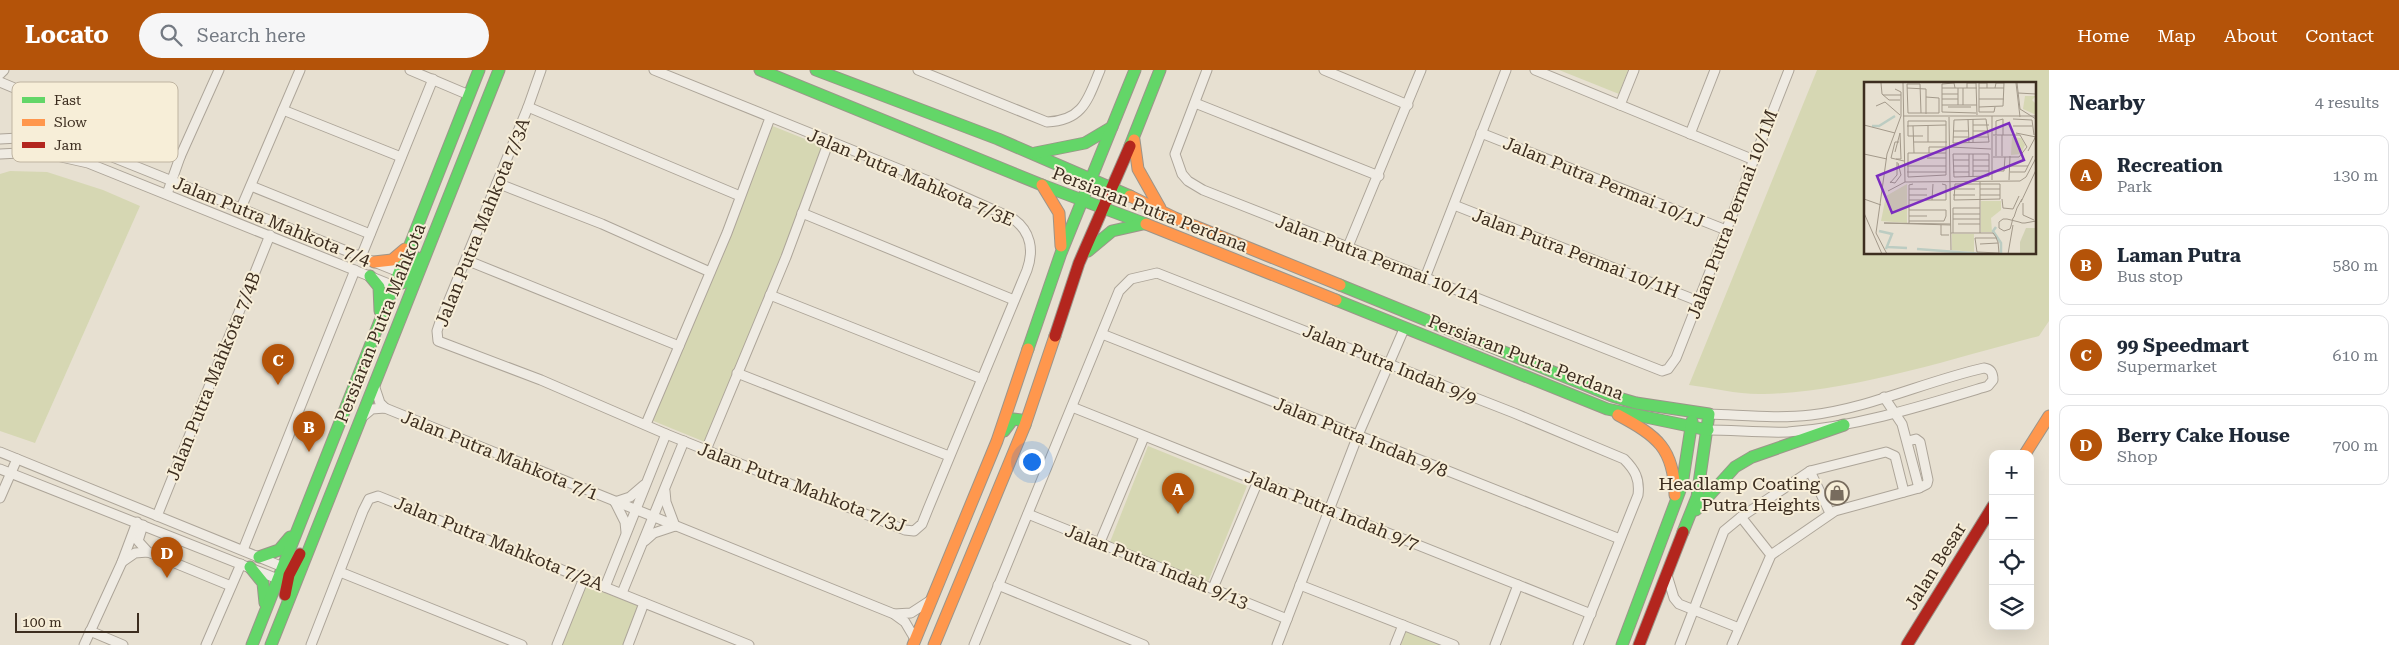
<!DOCTYPE html>
<html lang="en">
<head>
<meta charset="utf-8">
<style>
	body { margin:0; font-family:"Roboto Serif",serif; background:#f6f6f7; color:#1f2937 }
	.controls { position:absolute; right:15px; bottom:15px; display:grid; overflow:hidden; border-radius:10px; box-shadow:0 5px 20px #0002 }
	.controls button { width:45px; height:45px; display:grid; place-items:center; padding:0; border:0; border-bottom:1px solid #e0e1e3; background:#fff; color:#1f2937; font:25px sans-serif }
	.scale { position:absolute; left:15px; bottom:12px; width:124px; box-sizing:border-box; padding-left:5px; border:2px solid #3d2e20; border-top:0; font-size:14px; line-height:18px; white-space:nowrap; color:#3d2e20; -webkit-text-stroke:4px #f7eed8; paint-order:stroke }
	.you { position:absolute; left:1031px; top:391px; width:18px; height:18px; margin:-12px; border:4px solid #fff; border-radius:50%; background:#1a73e8; box-shadow:0 0 0 8px #1a73e833 }
	.badge { display:grid; place-items:center; width:32px; height:32px; border-radius:50%; background:#b45309; color:#fff; font-size:16px; font-weight:700 }
	.pin { position:absolute; translate:-50% -41px; filter:drop-shadow(0 1px 2px #0008) }
	.pin::after { content:''; position:absolute; top:26px; width:18px; height:15px; background:inherit; clip-path:polygon(0 0,100% 0,50% 100%) }
	.list { margin:0; padding:0; list-style:none }
	h2 { display:flex; justify-content:space-between; align-items:center; height:65px; margin:0; padding:0 20px; font-size:21px }
	h2 small { font-size:16px; font-weight:400; color:#747a83 }
	.list li { display:grid; grid-template-columns:32px 1fr auto; gap:15px; align-items:center; box-sizing:border-box; height:80px; margin:0 10px 10px; padding:0 10px; border:1px solid #e0e1e3; border-radius:10px }
	.list b { display:block; font-size:19px; white-space:nowrap }
	.list p { margin:0; font-size:16px; white-space:nowrap; color:#747a83 }
	.list em { font-size:16px; font-style:normal; color:#747a83 }
	.icon { flex:none; width:28px; height:28px; fill:none; stroke:currentColor; stroke-width:2; stroke-linecap:round; stroke-linejoin:round }
	.map { position:relative; flex:none; width:2049px; height:575px; overflow:hidden }
	header { display:flex; align-items:center; gap:30px; box-sizing:border-box; height:70px; padding:0 25px; background:#b45309; color:#fff }
	header strong { font-size:24px }
	nav { display:flex; gap:28px; margin-inline-start:auto; font-size:18px }
	.search { width:350px; height:45px; background:#f6f6f7; display:flex; align-items:center; gap:12px; box-sizing:border-box; padding:0 18px; border-radius:28px; color:#747a83; font-size:19px }
	main { display:flex }
	aside { flex:1; background:#fff }
	.map>svg:first-child { display:block }
	.green { fill:#d6d7b3; fill-rule:evenodd }
	.lines { fill:none; stroke-linecap:round; stroke-linejoin:round }
	.street-casing { stroke:#ada599; stroke-width:11 }
	.fast-casing { stroke:#9c958a; stroke-width:13 }
	.slow-casing { stroke:#9c958a; stroke-width:13 }
	.jam-casing { stroke:#9c958a; stroke-width:13 }
	.street { stroke:#efebe3; stroke-width:9 }
	.fast { stroke:#63d668; stroke-width:11 }
	.slow { stroke:#ff974d; stroke-width:11 }
	.jam { stroke:#b3261e; stroke-width:11 }
	.labels { text-anchor:middle; dominant-baseline:central; stroke-width:4; stroke-linejoin:round; paint-order:stroke }
	.street-label { font-size:18px; fill:#3d2e20; stroke:#f7eed8 }
	.poi-label { font-size:18px; fill:#3d2e20; stroke:#f7eed8; text-anchor:end }
	.inset-river { fill:none; stroke:#bcccc2; stroke-width:2.5 }
	.inset-road { fill:none; stroke:#a3998a; stroke-width:1 }
	.view { fill:#7b2cbf; fill-opacity:0.15; stroke:#7b2cbf; stroke-width:2.5 }
	.inset-edge { fill:none; stroke:#3d2e20; stroke-width:2.5 }
	.key { fill:#f7eed8; stroke:#bfb4a1; stroke-width:1 }
	.key-label { font-size:14px; fill:#3d2e20 }
</style>
</head>
<body>
<header>
<strong>Locato</strong>
<div class="search"><svg class="icon" aria-label="search" viewBox="0 0 24 24"><circle cx="10" cy="10" r="6"/><path d="M15 15l6 6"/></svg>Search here</div>
<nav><a>Home</a><a>Map</a><a>About</a><a>Contact</a></nav>
</header>
<main>
<div class="map">
<svg width="2049" height="575" viewBox="0 0 2049 575">
	<rect width="100%" height="100%" fill="#e7e0d1"/>
	<g class="green">
		<path d="M1559 0H1628L1619 24Z"/>
		<path d="M1817 0H2049V251L2039 266C1954 288 1852 322 1764 324 1740 325 1713 318 1689 315ZM1865 14H2035V184H1865Z"/>
		<path d="M770 55 825 77 770 224 705 372 651 350Z"/>
		<path d="M10 101 47 102 103 120 140 136 35 373 0 361V104Z"/>
		<path d="M1148 376 1247 416 1208 512 1110 472Z"/>
		<path d="M584 515 639 536 624 575H559Z"/>
		<path d="M1406 561 1441 575H1401Z"/>
	</g>
	<g class="lines">
		<g class="street-casing">
			<g id="street">
				<path d="M410 0 469 25"/>
				<path d="M541 0 528 37 440 252 437 261 438 271 541 310 666 364 905 460 914 461 922 454 928 439 1027 200C1034 180 1031 161 1012 148L931 112 654 0"/>
				<path d="M918 0 1047 52C1083 51 1088 29 1100 0"/>
				<path d="M1207 0 1175 84 1182 104 1188 111 1203 120 1662 301 1668 299 1676 288 1789 0"/>
				<path d="M1324 0 1408 35"/>
				<path d="M1535 0 1754 90"/>
				<path d="M0 4 4 0"/>
				<path d="M0 12 180 87"/>
				<path d="M1195 33 1379 106"/>
				<path d="M1620 35 1634 0"/>
				<path d="M528 37 740 126"/>
				<path d="M283 40 401 87"/>
				<path d="M1481 63 1726 160"/>
				<path d="M1690 64 1715 0"/>
				<path d="M0 69 37 67 75 72 399 202"/>
				<path d="M0 84 39 82 88 93 394 216"/>
				<path d="M497 113 602 154 710 202"/>
				<path d="M251 116 370 164"/>
				<path d="M167 124 180 87 219 0"/>
				<path d="M1454 135 1698 231"/>
				<path d="M241 138 300 0"/>
				<path d="M802 143 1014 230"/>
				<path d="M1347 179 1421 0"/>
				<path d="M361 187 433 9"/>
				<path d="M466 190 679 276"/>
				<path d="M1425 208 1506 0"/>
				<path d="M770 225 982 309"/>
				<path d="M1102 264 1620 469"/>
				<path d="M737 303 949 386"/>
				<path d="M374 315 380 333 385 338"/>
				<path d="M1884 327 1902 354 1919 418"/>
				<path d="M1072 337 1591 544"/>
				<path d="M361 348 372 339 385 338 894 544 905 552 915 569"/>
				<path d="M646 354 727 163 770 48"/>
				<path d="M1708 360C1734 360 1761 363 1788 362 1856 357 1922 336 1988 316L1993 310C1993 303 1991 299 1984 298 1926 311 1870 338 1811 345 1777 349 1743 345 1709 344"/>
				<path d="M706 380 786 187 829 71"/>
				<path d="M0 382 283 497"/>
				<path d="M0 399 278 509"/>
				<path d="M1810 401 1830 443"/>
				<path d="M665 421 666 432 675 456"/>
				<path d="M0 428 17 389"/>
				<path d="M615 432 630 427 644 415"/>
				<path d="M615 432 625 452 626 462"/>
				<path d="M1028 444 1287 549"/>
				<path d="M157 446 270 165"/>
				<path d="M1741 447 1771 485"/>
				<path d="M143 455 138 471 148 482"/>
				<path d="M645 471 654 463 675 456"/>
				<path d="M1100 472 1144 367"/>
				<path d="M243 480 355 200"/>
				<path d="M122 492 135 483 148 482 231 516"/>
				<path d="M340 502 522 575"/>
				<path d="M1667 505 1674 528 1679 534 1739 558"/>
				<path d="M998 515 1144 575"/>
				<path d="M1300 515 1454 575"/>
				<path d="M605 517 666 364"/>
				<path d="M1213 518 1258 411"/>
				<path d="M622 523 684 371"/>
				<path d="M894 544 911 543 931 530"/>
				<path d="M90 561 123 575"/>
				<path d="M84 575 122 492 137 452"/>
				<path d="M206 575 241 494"/>
				<path d="M311 575 363 441 369 429 378 426 749 575"/>
				<path d="M557 575 584 508"/>
				<path d="M628 575 644 533"/>
				<path d="M974 575 1119 221 1131 209 1157 203 1514 343 1624 389C1635 400 1640 409 1638 425L1578 575"/>
				<path d="M1277 575 1358 365 1404 259"/>
				<path d="M1395 575 1403 555"/>
				<path d="M1495 575 1518 515"/>
				<path d="M1680 575 1724 461 1741 447 1810 401 1886 382 1895 386 1904 422"/>
				<path d="M1732 575 1771 485 1835 441 1919 418 1927 414 1928 410 1920 372 1916 369 1908 371"/>
			</g>
		</g>
		<g class="fast-casing">
			<g id="fast">
				<path d="M760 0 1042 115 1146 154"/>
				<path d="M816 0 998 69 1130 126"/>
				<path d="M1130 76 1160 0"/>
				<path d="M1035 83 1085 73 1112 57"/>
				<path d="M1088 181 1112 161 1143 154"/>
				<path d="M370 206 379 217 380 241"/>
				<path d="M1340 215 1612 326 1636 333 1709 344 1697 427 1683 462"/>
				<path d="M394 216 405 212 418 188"/>
				<path d="M1336 230 1607 339 1708 360"/>
				<path d="M1028 279 1061 183 1135 0"/>
				<path d="M1004 361 1013 349 1021 350 1025 355"/>
				<path d="M1696 440 1735 397 1752 387 1844 355"/>
				<path d="M259 487 279 480 290 467"/>
				<path d="M250 497 263 513 265 533"/>
				<path d="M252 575 479 0"/>
				<path d="M271 575 499 0"/>
				<path d="M1622 575 1682 415 1692 351"/>
			</g>
		</g>
		<g class="slow-casing">
			<g id="slow">
				<path d="M1134 70 1138 99 1160 138"/>
				<path d="M1042 115 1059 143 1061 176"/>
				<path d="M1130 126 1175 148 1340 215"/>
				<path d="M1146 154 1336 230"/>
				<path d="M374 192 392 190 405 179"/>
				<path d="M1618 345C1657 366 1674 378 1675 425"/>
				<path d="M2025 384 2049 346"/>
				<path d="M913 575 997 371 1028 279"/>
				<path d="M934 575 1025 355 1055 266"/>
			</g>
		</g>
		<g class="jam-casing">
			<g id="jam">
				<path d="M1055 266 1079 193 1130 76"/>
				<path d="M285 525 289 505 300 484"/>
				<path d="M1639 575 1683 462"/>
				<path d="M1907 575 1993 436"/>
			</g>
		</g>
		<use href="#street" class="street"/>
		<use href="#fast" class="fast"/>
		<use href="#slow" class="slow"/>
		<use href="#jam" class="jam"/>
	</g>
	<defs>
		<g id="shop-ring" transform="scale(1.25)"><circle r="9.5" fill="#f7eed8" stroke="#786c5e" stroke-width="1.5"/><path d="M-5-2.5h2.3a2.7 3.5 0 0 1 5.4 0H5L5.5 6h-11ZM-1.5-2.5h3a1.5 2.3 0 0 0-3 0Z" fill="#786c5e"/></g>
	</defs>
	<g fill-rule="evenodd">
		<use href="#shop-ring" x="1837" y="423"/>
	</g>
	<g class="labels">
		<g class="street-label">
			<text transform="translate(911 107) rotate(23)">Jalan Putra Mahkota 7/3E</text>
			<text transform="translate(1604 112) rotate(22)">Jalan Putra Permai 10/1J</text>
			<text transform="translate(1150 139) rotate(21)">Persiaran Putra Perdana</text>
			<text transform="translate(1732 144) rotate(-69)">Jalan Putra Permai 10/1M</text>
			<text transform="translate(272 151) rotate(22)">Jalan Putra Mahkota 7/4</text>
			<text transform="translate(482 152) rotate(-68)">Jalan Putra Mahkota 7/3A</text>
			<text transform="translate(1576 183) rotate(21)">Jalan Putra Permai 10/1H</text>
			<text transform="translate(1378 189) rotate(21)">Jalan Putra Permai 10/1A</text>
			<text transform="translate(380 253) rotate(-68)">Persiaran Putra Mahkota</text>
			<text transform="translate(1526 287) rotate(21)">Persiaran Putra Perdana</text>
			<text transform="translate(1390 294) rotate(22)">Jalan Putra Indah 9/9</text>
			<text transform="translate(213 306) rotate(-68)">Jalan Putra Mahkota 7/4B</text>
			<text transform="translate(1361 367) rotate(22)">Jalan Putra Indah 9/8</text>
			<text transform="translate(500 385) rotate(22)">Jalan Putra Mahkota 7/1</text>
			<text transform="translate(802 417) rotate(21)">Jalan Putra Mahkota 7/3J</text>
			<text transform="translate(1332 440) rotate(22)">Jalan Putra Indah 9/7</text>
			<text transform="translate(499 473) rotate(22)">Jalan Putra Mahkota 7/2A</text>
			<text transform="translate(1157 496) rotate(22)">Jalan Putra Indah 9/13</text>
			<text transform="translate(1935 496) rotate(-58)">Jalan Besar</text>
		</g>
		<g class="poi-label">
			<text x="1820" y="413">Headlamp Coating<tspan x="1820" dy="21">Putra Heights</tspan></text>
		</g>
	</g>
	<g transform="translate(1864 12)">
		<rect width="172" height="172" fill="#e7e0d1"/>
		<path d="M161 14H172L168 18 172 22V33L159 27ZM148 55 157 56 161 63 157 72 147 73ZM43 102V141L17 139 22 114ZM117 119H137V128L127 136 128 150H117ZM88 152H110V170L88 168Z" fill="#d6d7b3"/>
		<path d="M162 146H172V172H156V160Z" fill="#d1d1b3"/>
		<path class="inset-river" d="M8 44H15L31 34M132 145 129 149 137 161V172M15 149 28 152 22 167M24 165 43 166M53 167 119 172"/>
		<path class="inset-road" d="M17 1 18 12 25 18H36M39 1 41 100 156 99 162 95 172 76M152 1 156 35M153 1 156 27 172 37M43 6 62 7V32M78 6H113M91 6 90 1 78 2V30L112 31M99 6V23M103 6V1H112L113 33M115 6H140M123 6V1H115V30H130L131 25M154 11 172 12M78 12H94M19 13H37M78 17H94M115 17H140M78 23H113M94 23V6M12 24 21 20 36 33M84 25H107M115 25 139 24 140 1H132L131 6M57 31 56 2H43L44 31H75V16L62 15M39 34H172M128 34V98M85 35 87 168M104 37 105 61M109 37V61M122 37 125 60 89 61 90 38ZM149 37 168 38 170 53M0 43 31 51M109 43H125M43 44 82 43M49 44 50 71M149 44H168M89 49H105M109 49H125M152 51 172 55M129 53H156L163 65 155 75H129M132 53V39L139 37V53M138 53V74M59 54H44V39H82V93L44 95V71H82M132 54V74M89 55H105M109 55H125M35 60H31L27 76 40 79M50 60H83M64 60V43M86 65 127 67M164 69 172 54M31 70 36 51 37 77H32M65 71V65H82M0 72 23 77M89 72H125V94L90 95ZM105 72V95M109 72V95M63 76H82M89 78H105M109 78H125M43 84H82M89 84H105M109 84H125M146 84H164M109 89H125M129 89H140L141 75M43 90H82M89 90H105M146 90H161L169 74M145 98 146 74M26 100 31 101 37 93 34 81M26 101 33 93V80M91 102H136V117L90 118ZM45 107H63M89 107H111M116 107H136M24 109 41 100M45 113H63M89 113H111M116 113H136M0 117 17 123M138 117 139 126 149 127 155 114M158 117 153 126 150 135 149 136 147 144 146 147 140 149 135 146V140L139 137H143L155 140 158 141H161L172 139M45 118H82V103L78 102M68 118 69 102M157 120 172 88M159 121V133L170 138M45 128H82V134L80 139H45M0 131 18 172M89 132H116M45 134H63M89 137H116M45 142V103L49 102M87 142 20 141 87 143M94 142H116M77 143V153H85M87 151H129L132 155 133 158 134 160 135 171 113 170 111 156H132M89 151V126H116M116 151V100M116 162 134 161M23 172 12 151 23 72 37 34V10L31 7M144 172 149 143"/>
		<path class="view" d="M145 41 160 78 28 131 13 94Z"/>
		<rect width="172" height="172" class="inset-edge"/>
	</g>
	<rect x="12" y="12" width="166" height="80" rx="8" class="key"/>
	<rect x="22" y="27" width="23" height="6" fill="#63d668"/>
	<rect x="22" y="49" width="23" height="7" fill="#ff974d"/>
	<rect x="22" y="72" width="23" height="6" fill="#b3261e"/>
	<g class="key-label">
		<text x="54" y="35">Fast</text>
		<text x="54" y="57">Slow</text>
		<text x="54" y="80">Jam</text>
	</g>
</svg>
<div class="controls">
<button>+</button>
<button>−</button>
<button><svg class="icon" aria-label="locate" viewBox="0 0 24 24"><circle cx="12" cy="12" r="6"/><path d="M12 2v4M12 18v4M2 12h4M18 12h4"/></svg></button>
<button><svg class="icon" aria-label="layers" viewBox="0 0 24 24"><path d="M12 4l9 5-9 5-9-5zM3 14l9 5 9-5"/></svg></button>
</div>
<div class="scale">100 m</div>
<div class="you"></div>
<div class="pin badge" style="left:1178px;top:444px">A</div>
<div class="pin badge" style="left:309px;top:382px">B</div>
<div class="pin badge" style="left:278px;top:315px">C</div>
<div class="pin badge" style="left:167px;top:508px">D</div>
</div>
<aside>
<h2>Nearby<small>4 results</small></h2>
<ul class="list">
<li><span class="badge">A</span><div><b>Recreation</b><p>Park</p></div><em>130 m</em></li>
<li><span class="badge">B</span><div><b>Laman Putra</b><p>Bus stop</p></div><em>580 m</em></li>
<li><span class="badge">C</span><div><b>99 Speedmart</b><p>Supermarket</p></div><em>610 m</em></li>
<li><span class="badge">D</span><div><b>Berry Cake House</b><p>Shop</p></div><em>700 m</em></li>
</ul>
</aside>
</main>
</body>
</html>
